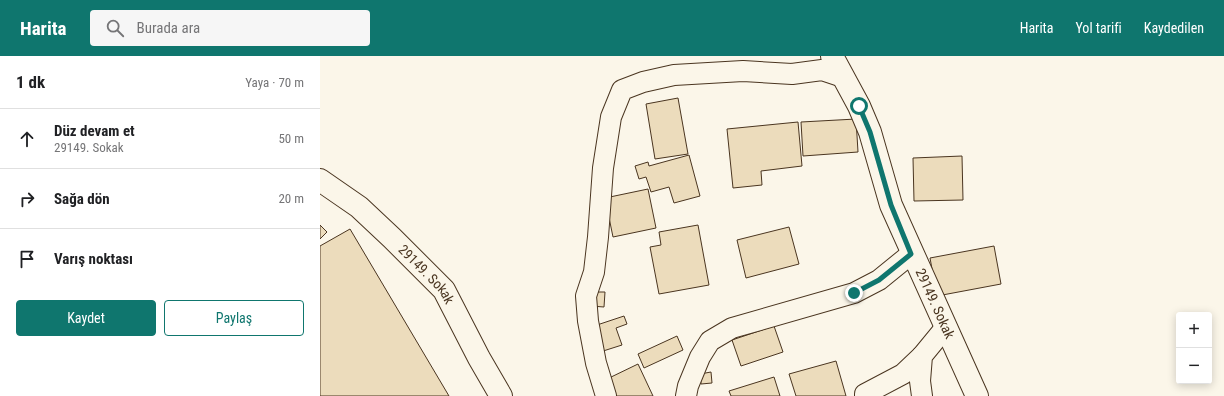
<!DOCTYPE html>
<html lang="tr">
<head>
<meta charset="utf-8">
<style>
	body { margin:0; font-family:"Roboto Condensed",sans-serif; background:#f6f6f6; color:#202124 }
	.controls { position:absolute; right:12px; bottom:12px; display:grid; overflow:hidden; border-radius:4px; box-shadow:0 2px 10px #0003 }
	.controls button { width:36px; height:36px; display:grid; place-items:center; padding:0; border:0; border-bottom:1px solid #e0e0e0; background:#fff; color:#202124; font:20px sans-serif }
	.stop { position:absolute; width:12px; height:12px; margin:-9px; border:3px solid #0f766e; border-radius:50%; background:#fff }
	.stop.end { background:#0f766e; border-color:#fff; box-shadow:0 1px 4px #0008 }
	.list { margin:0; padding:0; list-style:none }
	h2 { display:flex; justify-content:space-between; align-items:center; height:52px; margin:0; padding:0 16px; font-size:17px }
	h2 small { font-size:13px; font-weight:400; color:#757577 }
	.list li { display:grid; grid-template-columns:26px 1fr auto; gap:12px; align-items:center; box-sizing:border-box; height:60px; padding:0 16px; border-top:1px solid #e0e0e0 }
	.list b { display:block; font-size:15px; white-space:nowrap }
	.list p { margin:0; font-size:13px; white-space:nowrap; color:#757577 }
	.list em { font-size:13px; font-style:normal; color:#757577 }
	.actions { display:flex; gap:8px; padding:12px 16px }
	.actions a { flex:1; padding:9px 0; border:1px solid #0f766e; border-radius:4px; text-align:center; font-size:14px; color:#0f766e }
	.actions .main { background:#0f766e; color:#fff }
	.icon { flex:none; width:22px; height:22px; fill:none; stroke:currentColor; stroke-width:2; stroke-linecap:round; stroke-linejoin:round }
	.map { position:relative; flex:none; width:904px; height:340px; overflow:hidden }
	header { display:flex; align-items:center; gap:24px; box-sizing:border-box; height:56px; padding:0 20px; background:#0f766e; color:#fff }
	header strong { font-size:19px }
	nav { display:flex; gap:22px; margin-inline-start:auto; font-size:14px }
	.search { width:280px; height:36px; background:#f6f6f6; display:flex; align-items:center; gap:10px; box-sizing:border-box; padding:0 14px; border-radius:4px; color:#757577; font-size:15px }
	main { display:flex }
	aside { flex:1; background:#fff }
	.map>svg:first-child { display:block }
	.building { fill:#ecdcbc; stroke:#4a3520 }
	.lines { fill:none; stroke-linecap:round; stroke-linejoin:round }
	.minor-casing { stroke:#4a3520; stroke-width:22 }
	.tertiary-casing { stroke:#4a3520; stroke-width:24 }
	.minor { stroke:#fbf6e9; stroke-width:20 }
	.tertiary { stroke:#fbf6e9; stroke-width:22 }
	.route { stroke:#0f766e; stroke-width:5 }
	.labels { text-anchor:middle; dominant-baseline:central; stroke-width:3; stroke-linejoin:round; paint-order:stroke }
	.street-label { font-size:14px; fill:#4a3520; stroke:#fbf6e9 }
</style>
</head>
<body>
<header>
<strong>Harita</strong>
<div class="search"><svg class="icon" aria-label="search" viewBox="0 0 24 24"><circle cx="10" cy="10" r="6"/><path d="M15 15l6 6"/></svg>Burada ara</div>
<nav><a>Harita</a><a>Yol tarifi</a><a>Kaydedilen</a></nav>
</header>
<main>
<aside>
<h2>1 dk<small>Yaya · 70 m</small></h2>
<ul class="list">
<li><svg class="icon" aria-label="ahead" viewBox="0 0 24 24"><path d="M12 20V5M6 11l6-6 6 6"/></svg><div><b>Düz devam et</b><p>29149. Sokak</p></div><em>50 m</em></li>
<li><svg class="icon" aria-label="right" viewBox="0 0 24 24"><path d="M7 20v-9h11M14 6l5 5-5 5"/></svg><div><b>Sağa dön</b></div><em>20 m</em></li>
<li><svg class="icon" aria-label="arrive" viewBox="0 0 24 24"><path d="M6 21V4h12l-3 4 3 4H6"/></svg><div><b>Varış noktası</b></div></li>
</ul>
<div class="actions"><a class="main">Kaydet</a><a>Paylaş</a></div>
</aside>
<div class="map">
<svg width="904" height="340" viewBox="0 0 904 340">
	<rect width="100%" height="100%" fill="#fbf6e9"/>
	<g class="building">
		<path d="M358 42 368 98 335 103 326 48Z"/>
		<path d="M536 63 538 96 483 100 481 66Z"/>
		<path d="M478 66 482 110 441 115 442 129 413 132 407 73Z"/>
		<path d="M369 99 380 140 354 147 349 131 331 136 326 121 319 123 315 110 328 106 329 110Z"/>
		<path d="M642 100 643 144 594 145 593 102Z"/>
		<path d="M328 133 336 172 293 181 285 142Z"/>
		<path d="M0 169 7 176 0 183Z"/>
		<path d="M378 169 389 229 339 238 330 191 341 189 339 176Z"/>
		<path d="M469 171 479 208 426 222 417 184Z"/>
		<path d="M30 173 129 340H0V190Z"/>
		<path d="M674 190 681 228 617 240 610 202Z"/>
		<path d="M271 236H285L284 251 271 250Z"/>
		<path d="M304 260 307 268 296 272 302 289 280 296 271 271Z"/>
		<path d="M454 270 463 296 421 310 412 284Z"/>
		<path d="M357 280 363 294 324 312 318 298Z"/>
		<path d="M516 305 526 340H476L469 318Z"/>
		<path d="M318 308 333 340H296L287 323Z"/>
		<path d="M391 316 392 327 381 328 380 318Z"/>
		<path d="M454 321 460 340H411L409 335Z"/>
	</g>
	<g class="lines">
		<g class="minor-casing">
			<g id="minor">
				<path d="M286 340 276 307 268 265 266 240 274 216 278 181 283 112 291 61 302 34 323 26 354 19 423 15 472 18 502 14 523 21"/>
				<path d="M366 340 368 330 380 301 390 285 412 272 534 237 559 224 591 198"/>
				<path d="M545 340V338L583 318 602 300"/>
				<path d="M602 340 600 325 602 300 625 272"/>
			</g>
		</g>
		<g class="tertiary-casing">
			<g id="tertiary">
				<path id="s1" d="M512 0 539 50 550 76 571 149 657 340"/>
				<path id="s2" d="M0 124 39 151 72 182 124 234 159 302 181 340"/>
			</g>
		</g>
		<use href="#minor" class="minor"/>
		<use href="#tertiary" class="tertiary"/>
	</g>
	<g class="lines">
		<path class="route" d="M534 237 559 224 591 198 571 149 550 76 539 50"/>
	</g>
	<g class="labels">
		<g class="street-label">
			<text stroke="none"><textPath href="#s2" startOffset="143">29149. Sokak</textPath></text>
			<text stroke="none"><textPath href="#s1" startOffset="269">29149. Sokak</textPath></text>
		</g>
	</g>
</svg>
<div class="controls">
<button>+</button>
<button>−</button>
</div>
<div class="stop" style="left:539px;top:50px"></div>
<div class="stop end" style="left:534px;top:237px"></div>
</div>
</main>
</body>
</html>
